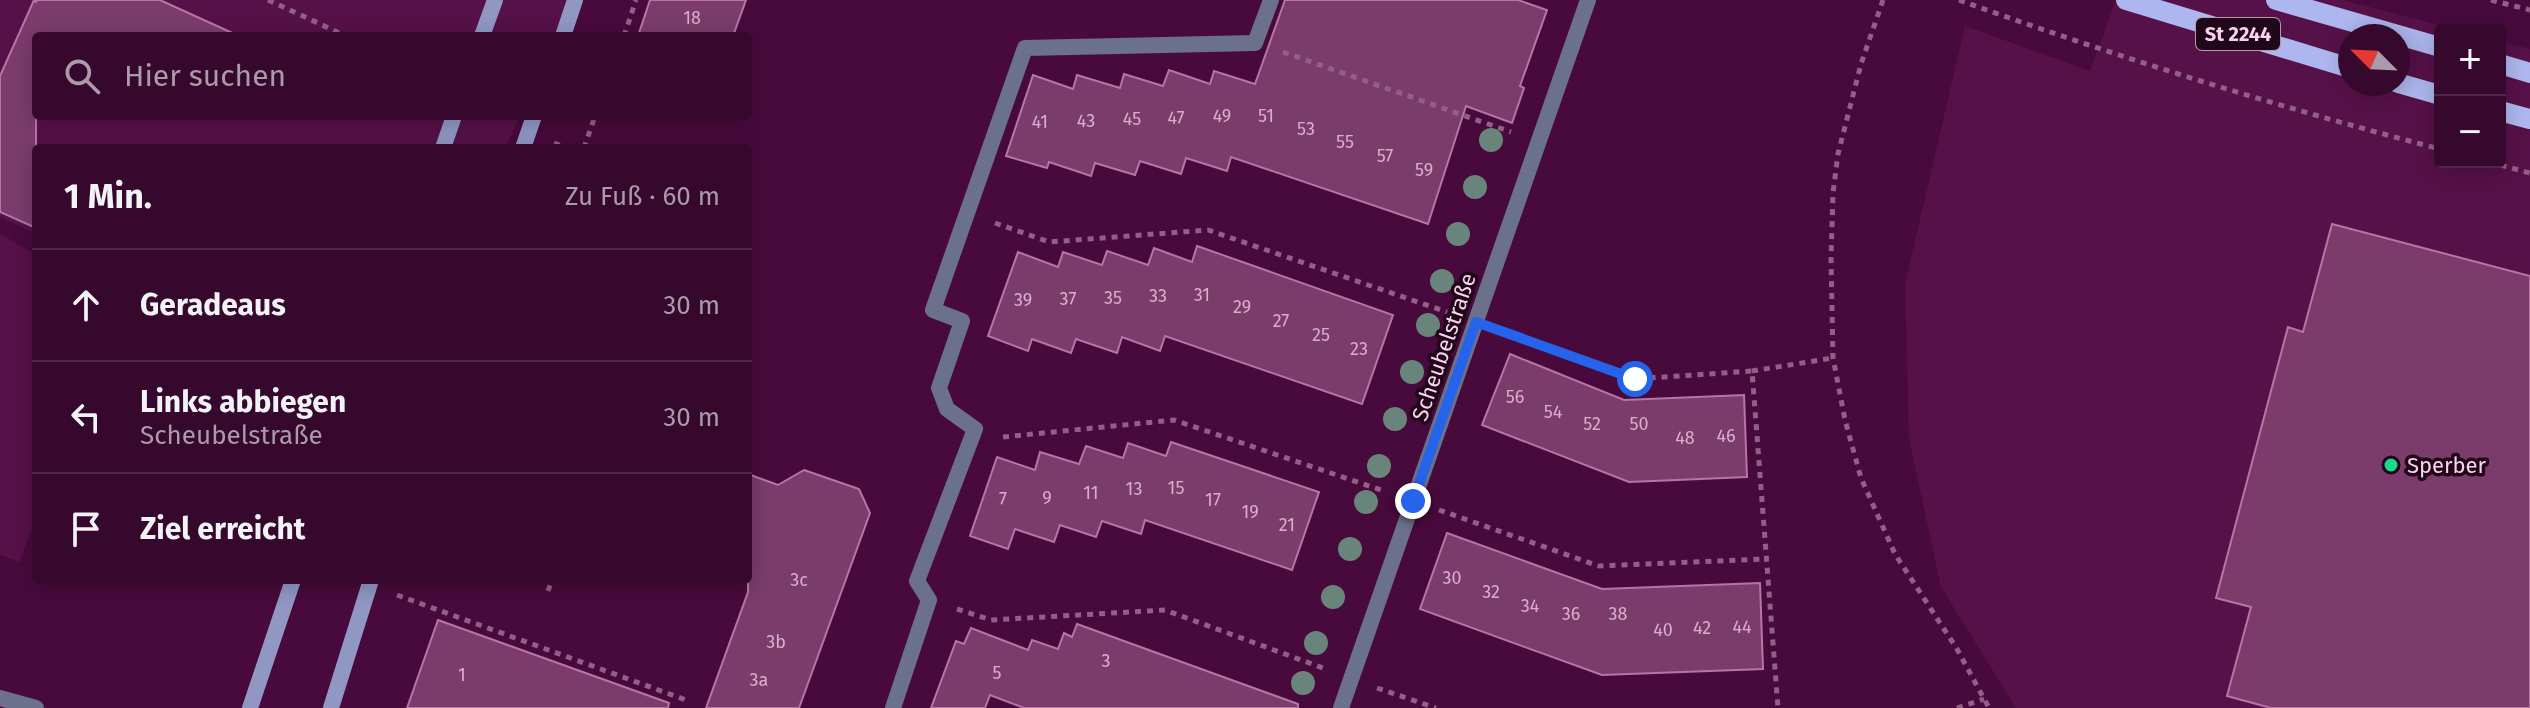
<!DOCTYPE html>
<html lang="de">
<head>
<meta charset="utf-8">
<style>
	body { margin:0; font-family:"Fira Sans",sans-serif; background:#411639; color:#f1f3f6 }
	.controls { position:absolute; right:24px; top:24px; display:grid; overflow:hidden; border-radius:8px; box-shadow:0 4px 20px #0003 }
	.controls button { width:72px; height:72px; display:grid; place-items:center; padding:0; border:0; border-bottom:2px solid #502949; background:#36082d; color:#f1f3f6; font:40px sans-serif }
	.compass { position:absolute; left:2338px; top:24px; width:72px; height:72px; border-radius:50%; background:#36082d; box-shadow:0 4px 20px #0003; rotate:294deg }
	.stop { position:absolute; width:24px; height:24px; margin:-18px; border:6px solid #2563eb; border-radius:50%; background:#fff }
	.stop.end { background:#2563eb; border-color:#fff; box-shadow:0 2px 8px #0008 }
	.list { margin:0; padding:0; list-style:none }
	h2 { display:flex; justify-content:space-between; align-items:center; height:104px; margin:0; padding:0 32px; font-size:34px }
	h2 small { font-size:26px; font-weight:400; color:#aa9aaa }
	.list li { display:grid; grid-template-columns:52px 1fr auto; gap:24px; align-items:center; box-sizing:border-box; height:112px; padding:0 32px; border-top:2px solid #502949 }
	.list b { display:block; font-size:30px; white-space:nowrap }
	.list p { margin:0; font-size:26px; white-space:nowrap; color:#aa9aaa }
	.list em { font-size:26px; font-style:normal; color:#aa9aaa }
	.icon { flex:none; width:44px; height:44px; fill:none; stroke:currentColor; stroke-width:2; stroke-linecap:round; stroke-linejoin:round }
	.map { position:relative; flex:none; width:2530px; height:708px; overflow:hidden }
	.search { position:absolute; background:#36082d; box-shadow:0 4px 20px #0003; left:32px; top:32px; width:720px; height:88px; display:flex; align-items:center; gap:20px; box-sizing:border-box; padding:0 28px; border-radius:8px; color:#aa9aaa; font-size:30px }
	.panel { position:absolute; background:#36082d; box-shadow:0 4px 20px #0003; left:32px; top:144px; width:720px; height:440px; border-radius:8px }
	.map>svg:first-child { display:block }
	.built { fill:#561148; fill-rule:evenodd }
	.building { fill:#7b3c6b; stroke:#b974a6; stroke-width:2 }
	.lines { fill:none; stroke-linecap:round; stroke-linejoin:round }
	.path { stroke:#935f87; stroke-width:5; stroke-dasharray:6 6; stroke-linecap:butt }
	.lane { stroke:#6b708b; stroke-width:16 }
	.street { stroke:#6b708b; stroke-width:16 }
	.secondary { stroke:#9097c3; stroke-width:16 }
	.primary { stroke:#adb6ee; stroke-width:20 }
	.tree { fill:#68847b }
	.route { stroke:#2563eb; stroke-width:10 }
	.poi-dot { fill:#18d989; stroke:#20071a; stroke-width:3 }
	.labels { text-anchor:middle; dominant-baseline:central; stroke-width:7; stroke-linejoin:round; paint-order:stroke }
	.number-label { font-size:18px; fill:#daadcc }
	.shield { fill:#20071a; stroke:#b896ae; stroke-width:2 }
	.shield-label { font-size:20px; font-weight:bold; fill:#f9d3ed }
	.street-label { font-size:22px; fill:#f9d3ed; stroke:#20071a }
	.poi-label { font-size:22px; fill:#f9d3ed; stroke:#20071a; text-anchor:start }
</style>
</head>
<body>
<div class="map">
<svg width="2530" height="708" viewBox="0 0 2530 708">
	<rect width="100%" height="100%" fill="#480a3c"/>
	<g class="built">
		<path d="M0 0H574L557 36H36V116H520L505 148H36V234L0 217Z"/>
		<path d="M2116 0H2343L2458 30H2440V162H2500V41L2530 49V708H2016L1941 587 1909 439 1905 284 1965 26 2090 71ZM2350 36H2398V84H2350Z"/>
		<path d="M0 234 36 255V516L20 562 0 555Z"/>
	</g>
	<g class="building">
		<path d="M34 0 36 2 37 0H160L239 36H36V228L0 212V76Z"/>
		<path d="M650 0H746L733 36H638Z"/>
		<path d="M1285 0H1518L1547 10 1520 86 1524 88 1512 123 1466 106 1428 224 1231 157 1227 171 1186 158 1181 174 1140 161 1135 175 1095 163 1091 176 1049 162 1047 168 1006 156 1033 75 1073 89 1077 75 1120 88 1124 74 1163 86 1169 70 1210 84 1214 71 1255 84Z"/>
		<path d="M2332 224 2530 276V708H2271L2227 696 2251 607 2216 598 2288 327 2303 332Z"/>
		<path d="M1197 246 1393 315 1362 404 1165 336 1160 351 1122 337 1117 353 1076 339 1071 353 1032 339 1028 351 988 336 1018 252 1058 267 1063 252 1102 265 1107 251 1148 265 1154 248 1192 262Z"/>
		<path d="M1510 354 1624 400 1744 395 1747 477 1629 482 1482 425Z"/>
		<path d="M1171 442 1319 492 1292 570 1145 520 1141 534 1102 521 1096 537 1060 525 1054 542 1015 529 1008 549 970 536 997 457 1035 470 1040 452 1079 464 1086 446 1123 458 1128 443 1166 456Z"/>
		<path d="M804 470 859 489 870 513 799 708H706L748 592V474L778 485Z"/>
		<path d="M1447 533 1602 589 1760 583 1763 669 1602 675 1420 609Z"/>
		<path d="M438 620 669 703 668 708H407Z"/>
		<path d="M1077 624 1298 704V708H1024L990 695 985 708H931L956 641 964 644 971 628 1028 650 1032 640 1058 649 1064 633 1072 637Z"/>
	</g>
	<g class="lines">
		<g class="path">
			<path d="M268 0 346 36"/>
			<path d="M1883 0 1861 64 1838 154 1833 193 1831 258 1833 358 1845 420 1861 478 1895 554 1957 649 1989 708"/>
			<path d="M1959 0C2117 57 2278 107 2440 149"/>
			<path d="M2491 0 2530 10"/>
			<path d="M624 36 636 0"/>
			<path d="M1283 52 1511 132"/>
			<path d="M554 143 568 148"/>
			<path d="M584 148 595 116"/>
			<path d="M2489 162 2530 173"/>
			<path d="M995 223 1049 242 1208 230 1447 312"/>
			<path d="M1502 331 1635 379 1752 371 1778 708"/>
			<path d="M1752 371 1833 358"/>
			<path d="M1003 437 1174 420 1384 491"/>
			<path d="M1439 510 1599 566 1767 559"/>
			<path d="M548 591 552 580"/>
			<path d="M397 595 686 700"/>
			<path d="M957 609 991 620 1165 610 1323 668"/>
			<path d="M1377 688 1436 708"/>
			<path d="M1957 708 1984 699"/>
		</g>
		<path class="lane" d="M893 708 929 600 917 581 975 429 947 409 939 388 962 321 933 310 1025 48 1255 43 1271 0"/>
		<g class="street">
			<path d="M0 698 36 708"/>
			<path d="M1341 708 1588 0"/>
		</g>
		<g class="secondary">
			<path d="M482 36 495 0"/>
			<path d="M563 36 575 0"/>
			<path d="M443 148 454 116"/>
			<path d="M523 148 534 116"/>
			<path d="M250 708 293 580"/>
			<path d="M331 708 371 580"/>
		</g>
		<g class="primary">
			<path d="M2126 0 2350 68"/>
			<path d="M2276 0 2440 47"/>
			<path d="M2500 64 2530 73"/>
			<path d="M2398 83 2440 95"/>
			<path d="M2500 111 2530 119"/>
		</g>
	</g>
	<g class="tree">
		<circle cx="1491" cy="140" r="12"/>
		<circle cx="1475" cy="187" r="12"/>
		<circle cx="1458" cy="234" r="12"/>
		<circle cx="1442" cy="281" r="12"/>
		<circle cx="1428" cy="325" r="12"/>
		<circle cx="1412" cy="372" r="12"/>
		<circle cx="1395" cy="419" r="12"/>
		<circle cx="1379" cy="466" r="12"/>
		<circle cx="1366" cy="502" r="12"/>
		<circle cx="1350" cy="549" r="12"/>
		<circle cx="1333" cy="597" r="12"/>
		<circle cx="1316" cy="643" r="12"/>
		<circle cx="1303" cy="683" r="12"/>
	</g>
	<g class="lines">
		<path class="route" d="M1413 501 1476 322 1635 379"/>
	</g>
	<circle class="poi-dot" cx="2391" cy="465" r="8"/>
	<g class="labels">
		<g class="number-label">
			<text x="692" y="18">18</text>
			<text x="1222" y="116">49</text>
			<text x="1266" y="116">51</text>
			<text x="1176" y="118">47</text>
			<text x="1132" y="119">45</text>
			<text x="1086" y="121">43</text>
			<text x="1040" y="122">41</text>
			<text x="1306" y="129">53</text>
			<text x="1345" y="142">55</text>
			<text x="1385" y="156">57</text>
			<text x="1424" y="170">59</text>
			<text x="1202" y="295">31</text>
			<text x="1158" y="296">33</text>
			<text x="1113" y="298">35</text>
			<text x="1068" y="299">37</text>
			<text x="1023" y="300">39</text>
			<text x="1242" y="307">29</text>
			<text x="1281" y="321">27</text>
			<text x="1321" y="335">25</text>
			<text x="1359" y="349">23</text>
			<text x="1515" y="397">56</text>
			<text x="1553" y="412">54</text>
			<text x="1592" y="424">52</text>
			<text x="1639" y="424">50</text>
			<text x="1726" y="436">46</text>
			<text x="1685" y="438">48</text>
			<text x="1176" y="488">15</text>
			<text x="1134" y="489">13</text>
			<text x="1091" y="493">11</text>
			<text x="1047" y="498">9</text>
			<text x="1003" y="499">7</text>
			<text x="1213" y="500">17</text>
			<text x="1250" y="512">19</text>
			<text x="1287" y="525">21</text>
			<text x="1452" y="578">30</text>
			<text x="799" y="580">3c</text>
			<text x="1491" y="592">32</text>
			<text x="1530" y="606">34</text>
			<text x="1571" y="614">36</text>
			<text x="1618" y="614">38</text>
			<text x="1742" y="627">44</text>
			<text x="1702" y="628">42</text>
			<text x="1663" y="630">40</text>
			<text x="776" y="642">3b</text>
			<text x="1106" y="661">3</text>
			<text x="997" y="673">5</text>
			<text x="462" y="675">1</text>
			<text x="759" y="680">3a</text>
		</g>
		<rect class="shield" x="2196" y="18" width="84" height="32" rx="6"/>
		<g class="shield-label">
			<text x="2238" y="34">St 2244</text>
		</g>
		<g class="street-label">
			<text transform="translate(1444 347) rotate(-71)">Scheubelstraße</text>
		</g>
		<g class="poi-label">
			<text x="2407" y="465">Sperber</text>
		</g>
	</g>
</svg>
<div class="controls">
<button>+</button>
<button>−</button>
</div>
<svg class="compass" viewBox="-18 -18 36 36"><path d="M0-13l5 13h-10z" fill="#e53935"/><path d="M0 13l5-13h-10z" fill="#aa9aaa"/></svg>
<div class="stop" style="left:1635px;top:379px"></div>
<div class="stop end" style="left:1413px;top:501px"></div>
<div class="search"><svg class="icon" aria-label="search" viewBox="0 0 24 24"><circle cx="10" cy="10" r="6"/><path d="M15 15l6 6"/></svg>Hier suchen</div>
<section class="panel">
<h2>1 Min.<small>Zu Fuß · 60 m</small></h2>
<ul class="list">
<li><svg class="icon" aria-label="ahead" viewBox="0 0 24 24"><path d="M12 20V5M6 11l6-6 6 6"/></svg><div><b>Geradeaus</b></div><em>30 m</em></li>
<li><svg class="icon" aria-label="left" viewBox="0 0 24 24"><path d="M17 20v-9H6M10 6l-5 5 5 5"/></svg><div><b>Links abbiegen</b><p>Scheubelstraße</p></div><em>30 m</em></li>
<li><svg class="icon" aria-label="arrive" viewBox="0 0 24 24"><path d="M6 21V4h12l-3 4 3 4H6"/></svg><div><b>Ziel erreicht</b></div></li>
</ul>
</section>
</div>
</body>
</html>
